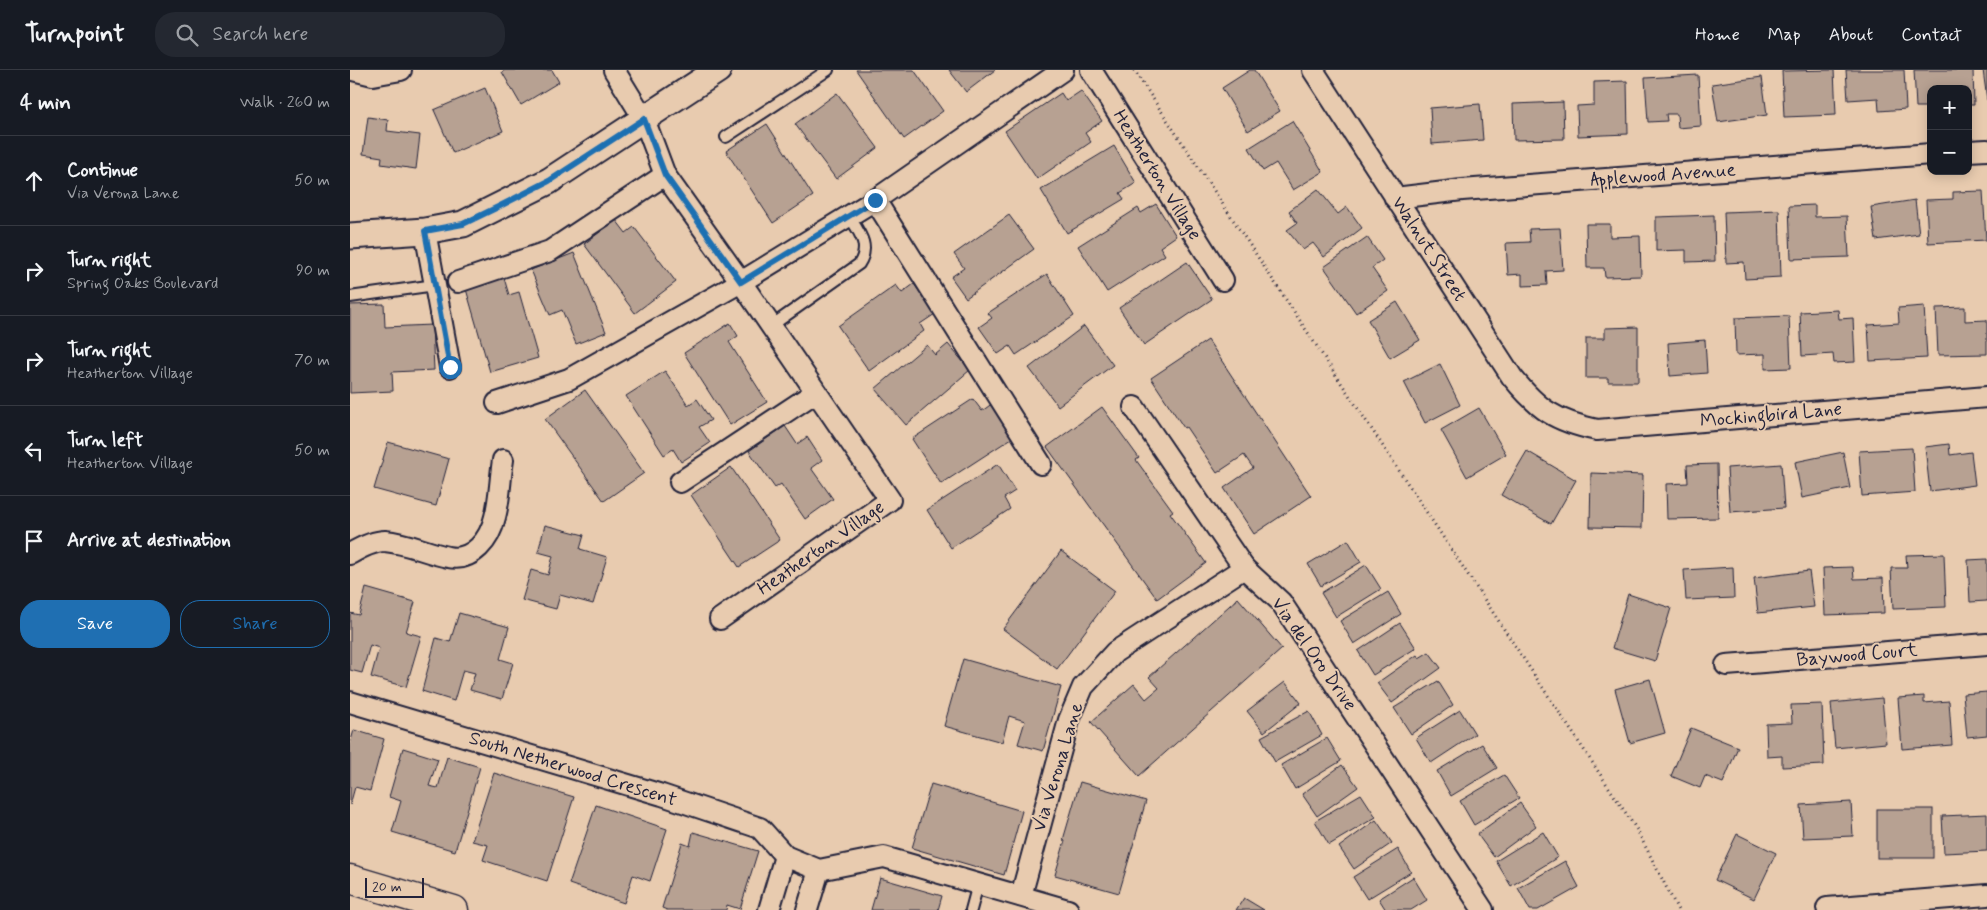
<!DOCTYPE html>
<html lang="en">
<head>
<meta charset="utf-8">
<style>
	body { margin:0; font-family:Mynerve,sans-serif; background:#242831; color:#f1f3f6 }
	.controls { position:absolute; right:15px; top:15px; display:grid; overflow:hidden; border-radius:10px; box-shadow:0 2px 12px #0003 }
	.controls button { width:45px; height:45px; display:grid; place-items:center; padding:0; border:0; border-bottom:1px solid #363941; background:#171b24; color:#f1f3f6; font:25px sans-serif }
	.scale { position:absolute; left:15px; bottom:12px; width:59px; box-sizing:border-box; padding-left:5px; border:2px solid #22223b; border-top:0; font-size:14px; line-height:18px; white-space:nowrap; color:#22223b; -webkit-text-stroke:4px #e8cbaf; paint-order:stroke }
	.stop { position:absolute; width:15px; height:15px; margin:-11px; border:4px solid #1f6fb2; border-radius:50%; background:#fff }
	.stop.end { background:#1f6fb2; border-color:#fff; box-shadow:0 1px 5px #0008 }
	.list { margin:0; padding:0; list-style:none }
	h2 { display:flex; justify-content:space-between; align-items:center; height:65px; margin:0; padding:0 20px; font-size:21px }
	h2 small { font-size:16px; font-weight:400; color:#9ea1a6 }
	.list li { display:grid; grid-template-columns:32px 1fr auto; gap:15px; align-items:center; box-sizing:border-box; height:90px; padding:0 20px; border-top:1px solid #363941 }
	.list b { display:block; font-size:19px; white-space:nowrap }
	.list p { margin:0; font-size:16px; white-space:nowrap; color:#9ea1a6 }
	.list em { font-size:16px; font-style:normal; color:#9ea1a6 }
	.actions { display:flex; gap:10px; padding:15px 20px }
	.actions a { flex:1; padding:11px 0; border:1px solid #1f6fb2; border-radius:20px; text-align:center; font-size:18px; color:#1f6fb2 }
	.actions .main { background:#1f6fb2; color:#fff }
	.icon { flex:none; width:28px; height:28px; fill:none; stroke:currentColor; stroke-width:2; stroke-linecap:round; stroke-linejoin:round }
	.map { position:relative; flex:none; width:1637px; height:840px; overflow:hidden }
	header { display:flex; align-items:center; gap:30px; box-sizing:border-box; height:70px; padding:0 25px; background:#171b24; border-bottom:1px solid #363941 }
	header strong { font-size:24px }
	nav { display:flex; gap:28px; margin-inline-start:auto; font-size:18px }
	.search { width:350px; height:45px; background:#242831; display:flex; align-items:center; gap:12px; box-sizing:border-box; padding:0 18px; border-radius:20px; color:#9ea1a6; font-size:19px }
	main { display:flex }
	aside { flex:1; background:#171b24 }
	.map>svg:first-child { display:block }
	.building { fill:#b7a192; stroke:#22223b }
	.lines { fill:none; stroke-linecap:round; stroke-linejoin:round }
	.service-casing { stroke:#22223b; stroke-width:14 }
	.minor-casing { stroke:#22223b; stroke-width:24 }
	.tertiary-casing { stroke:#22223b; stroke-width:29 }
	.secondary-casing { stroke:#22223b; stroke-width:31 }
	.path { stroke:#22223b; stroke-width:3; stroke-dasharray:1 4; stroke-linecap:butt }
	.service { stroke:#e8cbaf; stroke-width:10 }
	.minor { stroke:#e8cbaf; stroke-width:20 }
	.tertiary { stroke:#e8cbaf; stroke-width:25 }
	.secondary { stroke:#e8cbaf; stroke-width:28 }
	.route { stroke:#1f6fb2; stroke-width:6 }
	.labels { text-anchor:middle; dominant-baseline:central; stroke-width:4; stroke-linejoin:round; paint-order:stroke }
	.street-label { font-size:19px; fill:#22223b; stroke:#e8cbaf }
</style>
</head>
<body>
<header>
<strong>Turnpoint</strong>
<div class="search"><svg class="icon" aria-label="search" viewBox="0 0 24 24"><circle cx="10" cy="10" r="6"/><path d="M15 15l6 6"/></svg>Search here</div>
<nav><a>Home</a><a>Map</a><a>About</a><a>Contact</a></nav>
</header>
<main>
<aside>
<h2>4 min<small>Walk · 260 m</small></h2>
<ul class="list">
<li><svg class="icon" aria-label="ahead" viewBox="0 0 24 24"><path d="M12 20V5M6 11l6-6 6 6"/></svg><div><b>Continue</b><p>Via Verona Lane</p></div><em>50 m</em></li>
<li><svg class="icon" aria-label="right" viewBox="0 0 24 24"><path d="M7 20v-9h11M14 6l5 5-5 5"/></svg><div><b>Turn right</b><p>Spring Oaks Boulevard</p></div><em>90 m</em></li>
<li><svg class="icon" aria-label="right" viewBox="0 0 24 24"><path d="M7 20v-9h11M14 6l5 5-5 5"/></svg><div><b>Turn right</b><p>Heatherton Village</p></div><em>70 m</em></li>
<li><svg class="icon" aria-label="left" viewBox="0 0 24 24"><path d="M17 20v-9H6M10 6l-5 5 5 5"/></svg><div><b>Turn left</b><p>Heatherton Village</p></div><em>50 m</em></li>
<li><svg class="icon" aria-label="arrive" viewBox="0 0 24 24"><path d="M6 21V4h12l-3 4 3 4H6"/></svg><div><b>Arrive at destination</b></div></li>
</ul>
<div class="actions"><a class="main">Save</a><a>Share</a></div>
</aside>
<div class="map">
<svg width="1637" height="840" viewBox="0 0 1637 840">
	<rect width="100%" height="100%" fill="#e8cbaf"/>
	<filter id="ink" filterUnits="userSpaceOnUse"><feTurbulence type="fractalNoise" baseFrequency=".02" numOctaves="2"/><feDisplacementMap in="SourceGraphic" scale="10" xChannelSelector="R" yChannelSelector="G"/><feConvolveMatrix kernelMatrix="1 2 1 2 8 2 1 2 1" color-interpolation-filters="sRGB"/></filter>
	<g filter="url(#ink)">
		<g class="building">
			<path d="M155 0H202L209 12 171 35 152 2Z"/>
			<path d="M506 0H564L593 41 554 69Z"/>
			<path d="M599 0H645L616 22Z"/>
			<path d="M900 0H904L930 41 898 61 872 18Z"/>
			<path d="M1484 0 1486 45 1434 47 1432 1Z"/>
			<path d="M1496 0H1554L1556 39 1529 41 1528 28 1498 30Z"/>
			<path d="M1564 0H1623L1624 35H1618V19H1581V37H1566Z"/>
			<path d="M1633 0H1637V30Z"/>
			<path d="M1348 5 1351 56 1328 58 1327 44H1316L1317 51 1298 52 1295 8Z"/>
			<path d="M1412 7 1417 45 1368 52 1362 14Z"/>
			<path d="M1277 11 1278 64 1228 66 1227 36 1244 35V12Z"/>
			<path d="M135 18 153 61 103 83 84 40Z"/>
			<path d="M731 21 752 51 735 63 741 72 687 109 655 61 711 23 716 31Z"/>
			<path d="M487 23 528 78 486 109 445 54Z"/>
			<path d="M1213 32 1214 69 1164 70 1163 34Z"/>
			<path d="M1130 34 1133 70 1082 74 1080 38Z"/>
			<path d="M18 47 38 50 37 61 70 65 66 99 31 94 32 87 13 84Z"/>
			<path d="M942 51 973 102 943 120 926 93 913 101 899 78Z"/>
			<path d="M417 54 463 126 423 153 376 81Z"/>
			<path d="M764 76 786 113 770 123 774 129 717 163 691 120Z"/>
			<path d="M968 119 988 144 997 137 1012 158 974 187 963 173 953 180 937 160 947 153 939 141Z"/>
			<path d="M1633 121 1636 170 1578 173 1576 130 1603 129V122Z"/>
			<path d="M1565 130 1569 164 1526 170 1521 137Z"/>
			<path d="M806 134 826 166 810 177 815 185 757 222 728 176 788 138 791 143Z"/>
			<path d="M1465 135V147L1497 146 1499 187 1441 189 1439 136Z"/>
			<path d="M1429 140 1431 207 1395 209 1394 192 1376 193 1374 142Z"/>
			<path d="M659 145 684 179 616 228 601 207 614 198 604 184Z"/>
			<path d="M1364 145 1365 191 1336 192V180L1306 181V147Z"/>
			<path d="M266 150 276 163 284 157 326 212 285 243 234 174Z"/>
			<path d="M1236 154H1260V167L1290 166 1291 206 1255 207 1254 198H1237Z"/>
			<path d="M1210 158 1213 200 1196 201 1197 215 1172 216V204L1158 205 1156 173 1180 172 1179 159Z"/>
			<path d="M1017 167 1033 190 1022 198 1038 221 1006 243 974 197Z"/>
			<path d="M224 183 256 262 226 274 212 240 200 245 181 200Z"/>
			<path d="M837 192 862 229 794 275 769 238Z"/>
			<path d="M697 204 724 246 666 285 660 276 648 284 629 257 642 248 638 243Z"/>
			<path d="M154 208 159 225 169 222 188 288 140 302 116 219Z"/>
			<path d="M564 214 585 244 570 254 574 261 519 301 488 256 546 215 552 223Z"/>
			<path d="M1047 232 1070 270 1040 288 1018 250Z"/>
			<path d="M34 234 35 257 82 255 84 300 42 302 43 321 0 323V235Z"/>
			<path d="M1574 236 1577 288 1520 291 1518 255 1549 253 1548 238Z"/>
			<path d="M1615 237V251L1637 250V284L1588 285 1586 238Z"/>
			<path d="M1488 240 1489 249 1503 248 1505 292 1484 293 1483 284 1452 286 1450 242Z"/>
			<path d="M1439 246 1441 298 1415 299V284L1386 285 1385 248Z"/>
			<path d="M380 253 388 266 379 272 417 332 380 355 334 283Z"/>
			<path d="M734 256 763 295 708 336 679 298Z"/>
			<path d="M1288 257V312H1258V308H1236V268H1255V258Z"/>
			<path d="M858 270 961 426 904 464 874 418 903 398 894 385 867 403 836 357 834 358 801 308Z"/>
			<path d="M1355 270 1357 303 1320 306 1318 273Z"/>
			<path d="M598 274 620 300 556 355 525 319 577 275 585 285Z"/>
			<path d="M1090 294 1110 335 1075 353 1054 312Z"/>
			<path d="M315 301 338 335 347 329 361 350 349 357 360 373 331 392 323 379 314 385 276 326Z"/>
			<path d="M235 320 294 403 254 431 195 349Z"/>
			<path d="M623 329 632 341 643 333 665 366 591 414 562 369Z"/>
			<path d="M752 337 789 388 786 390 823 441 820 443 856 493 807 529 697 377Z"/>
			<path d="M1129 338 1156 384 1117 407 1091 360Z"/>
			<path d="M435 356 447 374 457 367 472 390 461 398 483 429 455 449 431 414 425 418 399 381Z"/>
			<path d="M38 372 99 389 86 436 24 419Z"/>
			<path d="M1599 374 1600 385 1621 382 1625 415 1580 421 1575 377Z"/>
			<path d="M1562 378 1565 422 1512 426 1509 381Z"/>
			<path d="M1177 381 1226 410 1201 454 1151 425Z"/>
			<path d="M1493 382 1500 418 1452 428 1445 392Z"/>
			<path d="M648 394 665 421 654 428 660 439 601 478 577 440Z"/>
			<path d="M1367 394 1368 448 1317 449 1316 414 1338 413 1337 395Z"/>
			<path d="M1431 394 1434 438 1380 442 1377 398Z"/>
			<path d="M381 397 430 470 389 497 341 425Z"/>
			<path d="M1241 403 1293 405 1292 458 1240 457Z"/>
			<path d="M195 455 234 465 230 479 257 487 243 534 210 525 206 539 172 530 181 500 198 505 203 486 188 482Z"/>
			<path d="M998 470 1011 492 971 516 958 494Z"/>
			<path d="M711 481 765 521 707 599 653 559Z"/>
			<path d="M1594 484 1596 537 1543 539 1541 498H1557L1556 485Z"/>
			<path d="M1637 489V531L1620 532 1618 490Z"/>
			<path d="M1016 495 1031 519 986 547 971 523Z"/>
			<path d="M1383 497 1384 528 1336 530 1334 500Z"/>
			<path d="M1503 497 1504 509 1533 508 1534 543 1475 545 1473 498Z"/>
			<path d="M1459 501 1464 537 1408 543 1404 508Z"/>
			<path d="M16 518 65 532 56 562 71 566 56 617 21 607 29 578 20 575 12 603 0 600V543L9 545Z"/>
			<path d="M1038 522 1051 544 1004 574 990 551Z"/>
			<path d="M1278 524 1321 538 1305 591 1262 578Z"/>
			<path d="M888 528 932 579 789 706 741 652 784 614 796 629 809 618 799 607Z"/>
			<path d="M109 543 159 557 150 589 163 593 152 629 120 620 125 603 113 600 104 631 72 621 86 568 100 572Z"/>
			<path d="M1050 553 1066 578 1023 605 1008 581Z"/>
			<path d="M1079 582 1091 598 1042 633 1027 613 1067 585 1069 588Z"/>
			<path d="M613 589 711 617 693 681 668 674 675 651 659 646 652 672 594 656Z"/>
			<path d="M1300 609 1315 663 1280 673 1265 619Z"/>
			<path d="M1088 611 1103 635 1061 664 1044 638Z"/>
			<path d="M935 612 951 633 914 662 897 641Z"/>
			<path d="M1637 622V665L1617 667 1613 624Z"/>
			<path d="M1574 626V633L1599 631 1602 675 1552 679 1548 628Z"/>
			<path d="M1532 628 1536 673 1485 678 1481 633Z"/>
			<path d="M1472 634 1474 695 1432 697V686L1417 687 1416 654 1442 653 1441 635Z"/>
			<path d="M1110 640 1125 664 1081 693 1066 668Z"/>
			<path d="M959 641 972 665 925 692 911 667Z"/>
			<path d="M1341 658 1388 677 1373 713 1355 706 1350 718 1321 706Z"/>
			<path d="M4 660 34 669 20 721 5 717 0 735V674Z"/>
			<path d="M977 668 991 691 945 719 931 695Z"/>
			<path d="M1132 674 1147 698 1101 726 1087 701Z"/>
			<path d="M53 678 88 689 79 716 88 718 97 687 130 697 105 781 42 762 51 731 39 727Z"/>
			<path d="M992 695 1008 717 967 746 952 724Z"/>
			<path d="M144 703 224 727 197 811 133 790 138 775 122 771Z"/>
			<path d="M1154 705 1169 728 1124 755 1110 731Z"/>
			<path d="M730 712 796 731 769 823 705 805 715 771 713 770Z"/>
			<path d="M581 714 672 741 654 805 562 778Z"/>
			<path d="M1011 724 1026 747 979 775 965 751Z"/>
			<path d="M1501 732 1503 766 1453 768 1451 735Z"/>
			<path d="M1170 733 1186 756 1144 787 1127 764Z"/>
			<path d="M246 735 317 759 300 811 283 805 274 833 219 814Z"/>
			<rect x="1527" y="739" width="56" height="49"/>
			<path d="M1637 744V781L1594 783 1592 746Z"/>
			<path d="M1026 750 1042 773 1004 799 989 777Z"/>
			<path d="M343 762 408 781 390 839 377 835 376 840H317L312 838 332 773 340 776Z"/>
			<path d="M1193 762 1208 787 1161 816 1146 791Z"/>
			<path d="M1387 764 1426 783 1404 829 1365 810Z"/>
			<path d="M1048 779 1061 802 1017 829 1003 807Z"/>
			<path d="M1215 791 1229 817 1188 840H1180L1168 818Z"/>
			<path d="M1063 807 1077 830 1061 840H1036L1029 829Z"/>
			<path d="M530 808 592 826 588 840H521Z"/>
			<path d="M894 828 914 840H886Z"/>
		</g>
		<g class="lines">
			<g class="service-casing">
				<g id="service">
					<path d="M376 67 478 0"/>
					<path d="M0 227 85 215"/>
					<path d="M421 256 509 194C521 176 509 162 499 146"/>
					<path d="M621 840 628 814"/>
				</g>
			</g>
			<g class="minor-casing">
				<g id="minor">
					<path d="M3 0 23 5 51 0"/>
					<path d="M264 0 294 49 315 105 391 212 540 430 370 549"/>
					<path d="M741 0 873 210"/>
					<path d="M963 0 1162 307C1189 340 1205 351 1247 360L1637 327"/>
					<path d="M1618 81 1637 80"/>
					<path d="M1045 128 1112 120 1581 84"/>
					<path d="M525 130 691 394"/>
					<path d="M75 161 100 297"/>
					<path d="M108 212 200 181 315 105"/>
					<path d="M147 333 219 309 391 212 525 130 713 0"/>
					<path d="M784 337 894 498 931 532 1133 840"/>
					<path d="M330 412 466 322"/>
					<path d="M0 484C10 478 24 471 35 471 58 473 77 483 98 487 123 492 140 469 145 447 150 429 150 409 153 390"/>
					<path d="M1376 595 1637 574"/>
					<path d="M0 632 312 725 410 758 435 786 469 800 534 787 718 840"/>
					<path d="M671 826 719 650 733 617 765 582 894 498"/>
					<path d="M1477 838 1637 825"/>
					<path d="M419 840 435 786"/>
					<path d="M457 840 469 800"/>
				</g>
			</g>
			<g class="tertiary-casing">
				<path id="tertiary" d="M0 166 75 161 113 154 199 111 368 0"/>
			</g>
			<g class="secondary-casing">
				<path id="secondary" d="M0 809 104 840"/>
			</g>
			<path class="path" d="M784 0 1287 760 1328 840"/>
			<use href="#service" class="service"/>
			<use href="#minor" class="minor"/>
			<use href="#tertiary" class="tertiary"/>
			<use href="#secondary" class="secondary"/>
		</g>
	</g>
	<g class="lines" filter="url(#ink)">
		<path class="route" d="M100 297 75 161 113 154 148 137 199 111 294 49 315 105 391 212 525 130"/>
	</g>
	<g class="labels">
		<g class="street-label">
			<text transform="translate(807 105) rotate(58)">Heatherton Village</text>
			<text transform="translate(1313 105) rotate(-4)">Applewood Avenue</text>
			<text transform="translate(1079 179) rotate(57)">Walnut Street</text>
			<text transform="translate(1421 345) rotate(-5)">Mockingbird Lane</text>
			<text transform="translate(471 478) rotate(-35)">Heatherton Village</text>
			<text transform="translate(964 584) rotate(55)">Via del Oro Drive</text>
			<text transform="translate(1507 585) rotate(-5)">Baywood Court</text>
			<text transform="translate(708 697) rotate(-73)">Via Verona Lane</text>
			<text transform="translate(223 699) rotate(17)">South Netherwood Crescent</text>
		</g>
	</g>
</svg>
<div class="controls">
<button>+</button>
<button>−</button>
</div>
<div class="scale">20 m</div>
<div class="stop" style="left:100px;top:297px"></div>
<div class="stop end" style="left:525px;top:130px"></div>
</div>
</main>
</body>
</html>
